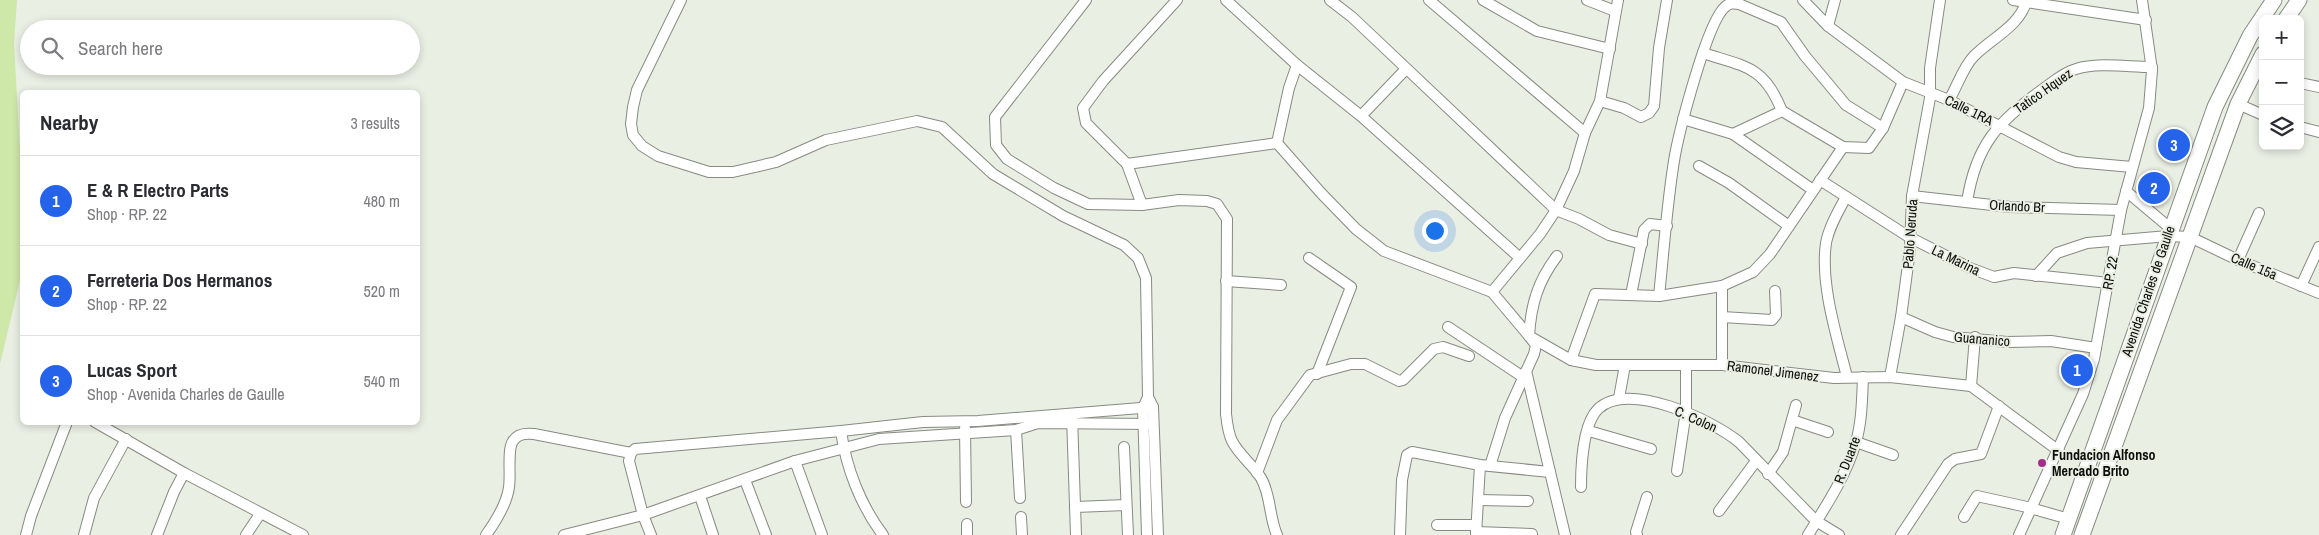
<!DOCTYPE html>
<html lang="en">
<head>
<meta charset="utf-8">
<style>
	body { margin:0; font-family:"Archivo Narrow",sans-serif; background:#f7f7f7; color:#2b2b33 }
	.controls { position:absolute; right:15px; top:15px; display:grid; overflow:hidden; border-radius:8px; box-shadow:0 2px 8px #0003 }
	.controls button { width:45px; height:45px; display:grid; place-items:center; padding:0; border:0; border-bottom:1px solid #e1e1e2; background:#fff; color:#2b2b33; font:25px sans-serif }
	.you { position:absolute; left:1434px; top:230px; width:18px; height:18px; margin:-12px; border:4px solid #fff; border-radius:50%; background:#1a73e8; box-shadow:0 0 0 8px #1a73e833 }
	.badge { display:grid; place-items:center; width:32px; height:32px; border-radius:50%; background:#2563eb; color:#fff; font-size:16px; font-weight:700 }
	.pin { position:absolute; translate:-50% -50%; border:2px solid #fff; box-shadow:0 1px 5px #0006 }
	.list { margin:0; padding:0; list-style:none }
	h2 { display:flex; justify-content:space-between; align-items:center; height:65px; margin:0; padding:0 20px; font-size:21px }
	h2 small { font-size:16px; font-weight:400; color:#7c7c81 }
	.list li { display:grid; grid-template-columns:32px 1fr auto; gap:15px; align-items:center; box-sizing:border-box; height:90px; padding:0 20px; border-top:1px solid #e1e1e2 }
	.list b { display:block; font-size:19px; white-space:nowrap }
	.list p { margin:0; font-size:16px; white-space:nowrap; color:#7c7c81 }
	.list em { font-size:16px; font-style:normal; color:#7c7c81 }
	.icon { flex:none; width:28px; height:28px; fill:none; stroke:currentColor; stroke-width:2; stroke-linecap:round; stroke-linejoin:round }
	.map { position:relative; flex:none; width:2319px; height:535px; overflow:hidden }
	.search { position:absolute; background:#fff; box-shadow:0 2px 8px #0003; left:20px; top:20px; width:400px; height:55px; display:flex; align-items:center; gap:12px; box-sizing:border-box; padding:0 18px; border-radius:28px; color:#7c7c81; font-size:19px }
	.panel { position:absolute; background:#fff; box-shadow:0 2px 8px #0003; left:20px; top:90px; width:400px; height:335px; border-radius:8px }
	.map>svg:first-child { display:block }
	.green { fill:#cde8a9 }
	.lines { fill:none; stroke-linecap:round; stroke-linejoin:round }
	.minor-casing { stroke:#868b81; stroke-width:12 }
	.primary-casing { stroke:#868b81; stroke-width:17 }
	.minor { stroke:#fff; stroke-width:10 }
	.primary { stroke:#fff; stroke-width:15 }
	.poi-dot { fill:#a12f8a; stroke:#eaefe4; stroke-width:2 }
	.labels { text-anchor:middle; dominant-baseline:central; stroke-width:4; stroke-linejoin:round; paint-order:stroke }
	.street-label { font-size:14px; fill:#0b0d09; stroke:#eaefe4 }
	.poi-label { font-size:14px; font-weight:bold; fill:#0b0d09; stroke:#eaefe4; text-anchor:start }
</style>
</head>
<body>
<div class="map">
<svg width="2319" height="535" viewBox="0 0 2319 535">
	<rect width="100%" height="100%" fill="#eaefe4"/>
	<path class="green" d="M0 0H17L14 44 22 183V272L0 364Z"/>
	<g class="lines">
		<g class="minor-casing">
			<g id="minor">
				<path d="M681 0 637 90 633 107 631 124 633 135 642 146 658 156 709 172H733L776 162 826 140 917 121 942 127 993 174 1063 216 1124 245 1138 258 1146 278 1148 397"/>
				<path d="M1086 0 995 117 996 145 1007 159 1054 188 1088 204 1142 205 1179 200 1207 201 1217 204 1227 219 1226 414C1227 423 1228 433 1232 441 1239 455 1253 465 1261 478 1271 495 1269 517 1277 535"/>
				<path d="M1226 0 1297 65 1361 116 1520 258"/>
				<path d="M1330 0 1352 17 1556 210 1579 219 1609 235 1642 244"/>
				<path d="M1429 0 1585 133"/>
				<path d="M1483 0 1537 31 1610 49"/>
				<path d="M1587 0 1615 11"/>
				<path d="M1803 0 1828 26"/>
				<path d="M1835 0 1828 26 1903 82 1949 100 2059 157 2076 162 2132 167"/>
				<path d="M2013 0 2146 20"/>
				<path d="M1703 53C1746 67 1764 66 1782 111"/>
				<path d="M2300 83 2319 87"/>
				<path d="M1949 100C1957 87 1963 67 1974 56 1993 37 2019 27 2027 0"/>
				<path d="M1600 101 1624 108 1641 117 1649 113 1654 106 1659 48 1667 0"/>
				<path d="M2238 104 2263 115"/>
				<path d="M1361 116 1406 69"/>
				<path d="M1683 119 1733 134 1813 190"/>
				<path d="M2300 127 2319 132"/>
				<path d="M1733 134 1782 111 1843 147 1869 148 1883 128 1903 82"/>
				<path d="M1277 143 1321 193 1356 229 1384 251 1492 292 1529 336 1571 360 1596 365H1722L1834 378 1890 377 1971 386 2059 451"/>
				<path d="M1277 143 1289 88 1297 65"/>
				<path d="M1127 164 1086 123 1083 108 1103 81 1177 0"/>
				<path d="M1699 166 1729 183 1789 226"/>
				<path d="M1820 180 1909 237 1970 268 1994 277 2014 273 2109 283"/>
				<path d="M2126 191 2170 228"/>
				<path d="M1912 196 2010 207 2121 210"/>
				<path d="M1846 197C1838 212 1829 227 1826 243 1820 284 1837 337 1847 377"/>
				<path d="M1967 202C1976 144 1998 122 2043 89 2053 82 2064 72 2076 69 2099 62 2128 67 2152 67"/>
				<path d="M1142 205 1127 164 1277 143"/>
				<path d="M1309 258 1351 287 1317 374"/>
				<path d="M2238 260 2259 213"/>
				<path d="M2036 276 2057 253 2087 243 2168 236 2190 237 2238 260 2319 293"/>
				<path d="M1226 281 1281 285"/>
				<path d="M2301 286 2319 247"/>
				<path d="M1492 292 1540 234 1556 210 1574 171 1585 133 1600 101 1618 0"/>
				<path d="M1631 295 1644 230 1650 224 1667 226"/>
				<path d="M1659 296C1664 249 1667 201 1675 155 1680 129 1707 22 1725 7 1729 3 1733 3 1739 4L1781 22 1805 56 1846 105 1883 128"/>
				<path d="M1722 317 1772 320 1776 315 1775 291"/>
				<path d="M1901 317 1935 332 1953 337 2007 342 2051 341 2096 348"/>
				<path d="M1448 327 1523 377"/>
				<path d="M1571 360 1595 294 1659 296 1722 286 1753 272 1770 254 1843 147"/>
				<path d="M1722 365V286"/>
				<path d="M1526 371 1565 535"/>
				<path d="M1890 377 1901 317 1910 250 1912 196 1930 98V68L1940 0"/>
				<path d="M1971 386 1975 337"/>
				<path d="M1619 398 1625 365"/>
				<path d="M1072 416 1076 535"/>
				<path d="M1792 420 1828 432"/>
				<path d="M95 422 184 473"/>
				<path d="M965 428 966 502"/>
				<path d="M1016 430 1020 498"/>
				<path d="M841 431C846 468 861 506 883 535"/>
				<path d="M1589 431 1651 449"/>
				<path d="M1856 442 1893 455"/>
				<path d="M1124 447 1128 535"/>
				<path d="M795 461 822 535"/>
				<path d="M1490 466 1505 418 1534 354 1536 345 1529 336C1531 304 1538 281 1557 256"/>
				<path d="M1677 471 1686 411V365"/>
				<path d="M1257 473 1277 420 1310 375 1351 364H1365L1399 381 1403 380 1434 349 1443 347 1469 356"/>
				<path d="M1768 474 1783 452 1796 405"/>
				<path d="M745 480 766 535"/>
				<path d="M1581 487C1581 466 1583 424 1598 409 1628 380 1712 420 1739 442L1816 521 1839 535"/>
				<path d="M700 496 713 535"/>
				<path d="M1479 500 1528 501"/>
				<path d="M1075 507 1126 505"/>
				<path d="M1719 511 1756 461"/>
				<path d="M1021 517 1022 535"/>
				<path d="M1964 517 1977 496 2027 507 2069 519"/>
				<path d="M967 524V535"/>
				<path d="M1437 525H1476"/>
				<path d="M1476 532 1532 534"/>
				<path d="M26 535 31 516 67 422"/>
				<path d="M84 535 94 498 126 439"/>
				<path d="M157 535 174 492 184 473 303 535"/>
				<path d="M246 535 260 514"/>
				<path d="M486 535C496 521 507 504 509 487 511 475 507 449 513 441 517 434 526 433 534 434L631 453"/>
				<path d="M564 535 643 515 795 461 879 439 1016 430 1038 423 1153 424"/>
				<path d="M651 535 643 515 629 461 631 453 635 449 841 431 923 422 978 421 1153 407"/>
				<path d="M1147 535 1143 408 1148 397 1153 407 1158 535"/>
				<path d="M1400 535 1402 480 1407 455 1412 452 1480 465 1550 472"/>
				<path d="M1476 535 1480 465"/>
				<path d="M1637 535 1636 532 1647 497"/>
				<path d="M1808 535C1826 506 1846 476 1856 442 1862 421 1862 399 1863 377"/>
				<path d="M1901 535 1948 464 1955 459 1981 454 1999 406"/>
				<path d="M2019 535 2083 394 2094 359 2121 210 2149 108 2152 70 2142 0"/>
			</g>
		</g>
		<g class="primary-casing">
			<g id="primary">
				<path d="M2286 19 2299 0"/>
				<path d="M2063 535 2215 107 2250 36 2274 0"/>
				<path d="M2082 535 2238 104 2263 54"/>
			</g>
		</g>
		<use href="#minor" class="minor"/>
		<use href="#primary" class="primary"/>
	</g>
	<circle class="poi-dot" cx="2042" cy="463" r="5"/>
	<g class="labels">
		<g class="street-label">
			<text transform="translate(2043 91) rotate(-35)">Tatico Hquez</text>
			<text transform="translate(1969 110) rotate(26)">Calle 1RA</text>
			<text transform="translate(2017 206) rotate(3)">Orlando Br</text>
			<text transform="translate(1910 234) rotate(-86)">Pablo Neruda</text>
			<text transform="translate(1956 260) rotate(26)">La Marina</text>
			<text transform="translate(2254 266) rotate(23)">Calle 15a</text>
			<text transform="translate(2110 273) rotate(-80)">RP. 22</text>
			<text transform="translate(2148 291) rotate(-71)">Avenida Charles de Gaulle</text>
			<text transform="translate(1982 339) rotate(5)">Guananico</text>
			<text transform="translate(1773 371) rotate(7)">Ramonel Jimenez</text>
			<text transform="translate(1696 419) rotate(24)">C. Colon</text>
			<text transform="translate(1847 460) rotate(-69)">R. Duarte</text>
		</g>
		<g class="poi-label">
			<text x="2052" y="455">Fundacion Alfonso<tspan x="2052" dy="16">Mercado Brito</tspan></text>
		</g>
	</g>
</svg>
<div class="controls">
<button>+</button>
<button>−</button>
<button><svg class="icon" aria-label="layers" viewBox="0 0 24 24"><path d="M12 4l9 5-9 5-9-5zM3 14l9 5 9-5"/></svg></button>
</div>
<div class="you"></div>
<div class="pin badge" style="left:2077px;top:370px">1</div>
<div class="pin badge" style="left:2154px;top:188px">2</div>
<div class="pin badge" style="left:2174px;top:145px">3</div>
<div class="search"><svg class="icon" aria-label="search" viewBox="0 0 24 24"><circle cx="10" cy="10" r="6"/><path d="M15 15l6 6"/></svg>Search here</div>
<section class="panel">
<h2>Nearby<small>3 results</small></h2>
<ul class="list">
<li><span class="badge">1</span><div><b>E &amp; R Electro Parts</b><p>Shop · RP. 22</p></div><em>480 m</em></li>
<li><span class="badge">2</span><div><b>Ferreteria Dos Hermanos</b><p>Shop · RP. 22</p></div><em>520 m</em></li>
<li><span class="badge">3</span><div><b>Lucas Sport</b><p>Shop · Avenida Charles de Gaulle</p></div><em>540 m</em></li>
</ul>
</section>
</div>
</body>
</html>
